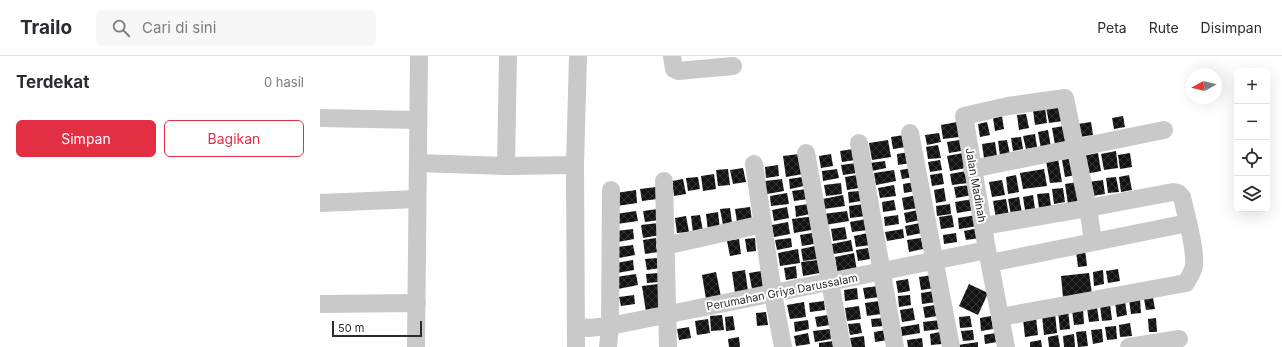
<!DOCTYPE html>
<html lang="id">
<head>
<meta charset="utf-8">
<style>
	body { margin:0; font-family:Inter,sans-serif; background:#f7f7f7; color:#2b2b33 }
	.controls { position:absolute; right:12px; top:12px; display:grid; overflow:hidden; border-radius:6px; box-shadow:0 4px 16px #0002 }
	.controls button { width:36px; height:36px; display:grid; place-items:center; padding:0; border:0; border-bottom:1px solid #e1e1e2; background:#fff; color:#2b2b33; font:20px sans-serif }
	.compass { position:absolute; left:866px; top:12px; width:36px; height:36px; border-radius:50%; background:#fff; box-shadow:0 4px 16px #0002; rotate:262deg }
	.scale { position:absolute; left:12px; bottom:10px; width:90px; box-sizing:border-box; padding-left:4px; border:2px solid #2c2c2c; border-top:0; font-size:11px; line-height:14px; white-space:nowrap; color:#2c2c2c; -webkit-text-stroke:3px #fff; paint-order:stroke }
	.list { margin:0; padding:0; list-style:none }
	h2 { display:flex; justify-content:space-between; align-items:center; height:52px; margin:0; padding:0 16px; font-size:17px }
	h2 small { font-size:13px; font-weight:400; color:#7c7c81 }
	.actions { display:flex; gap:8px; padding:12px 16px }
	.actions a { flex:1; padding:9px 0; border:1px solid #e22f44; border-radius:6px; text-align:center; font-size:14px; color:#e22f44 }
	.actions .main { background:#e22f44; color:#fff }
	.icon { flex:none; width:22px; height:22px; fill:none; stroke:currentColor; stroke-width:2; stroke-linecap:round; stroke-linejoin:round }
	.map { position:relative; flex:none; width:962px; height:291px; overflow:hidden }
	header { display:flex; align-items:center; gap:24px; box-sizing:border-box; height:56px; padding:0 20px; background:#fff; border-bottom:1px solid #e1e1e2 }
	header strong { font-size:19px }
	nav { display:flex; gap:22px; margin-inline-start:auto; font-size:14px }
	.search { width:280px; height:36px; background:#f7f7f7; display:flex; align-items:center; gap:10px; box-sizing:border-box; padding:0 14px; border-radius:6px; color:#7c7c81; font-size:15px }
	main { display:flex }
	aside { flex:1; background:#fff }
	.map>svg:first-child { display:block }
	.building { fill:url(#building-cross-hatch) }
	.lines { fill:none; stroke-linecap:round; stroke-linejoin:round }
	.minor { stroke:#c9c9c9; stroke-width:18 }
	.labels { text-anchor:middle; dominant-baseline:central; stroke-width:4; stroke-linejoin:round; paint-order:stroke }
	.street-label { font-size:11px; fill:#2c2c2c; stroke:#fff }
</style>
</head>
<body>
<header>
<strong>Trailo</strong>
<div class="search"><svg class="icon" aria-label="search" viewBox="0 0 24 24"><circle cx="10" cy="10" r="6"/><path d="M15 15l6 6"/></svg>Cari di sini</div>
<nav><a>Peta</a><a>Rute</a><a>Disimpan</a></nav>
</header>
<main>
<aside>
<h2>Terdekat<small>0 hasil</small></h2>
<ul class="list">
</ul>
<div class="actions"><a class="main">Simpan</a><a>Bagikan</a></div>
</aside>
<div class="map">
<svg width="962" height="291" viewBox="0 0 962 291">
	<defs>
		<pattern id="building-cross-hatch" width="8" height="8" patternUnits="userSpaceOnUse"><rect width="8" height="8" fill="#131313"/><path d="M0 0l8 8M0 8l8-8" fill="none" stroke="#363636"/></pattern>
	</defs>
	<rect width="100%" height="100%" fill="#fff"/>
	<g class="building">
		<path d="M741 49 743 65 729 67 726 51Z"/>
		<path d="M725 52 727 67 715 69 713 54Z"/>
		<path d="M706 58 709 72 699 74 697 59Z"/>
		<path d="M682 60 684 73 675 75 673 62Z"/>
		<path d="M803 60 805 71 794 73 792 62Z"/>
		<path d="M637 66 639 81 623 83 621 69Z"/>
		<path d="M667 66 670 79 660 81 658 68Z"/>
		<path d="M771 66 773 79 760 81 758 68Z"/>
		<path d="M744 70 747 87 735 89 732 72Z"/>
		<path d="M728 74 731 91 721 93 718 76Z"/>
		<path d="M619 77 621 86 607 89 605 79Z"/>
		<path d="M715 78 717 91 706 93 703 80Z"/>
		<path d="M584 79 586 91 573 93 571 81Z"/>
		<path d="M701 81 703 93 693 95 691 82Z"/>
		<path d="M645 83 647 94 629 97 627 86Z"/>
		<path d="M568 84 571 101 552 104 549 87Z"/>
		<path d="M687 84 690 99 680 100 678 85Z"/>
		<path d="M675 86 677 100 664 102 662 88Z"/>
		<path d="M618 89 621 102 608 103 606 91Z"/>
		<path d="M533 93 535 104 522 106 520 95Z"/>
		<path d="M796 95 798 112 784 114 781 98Z"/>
		<path d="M589 96 591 107 578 109 577 98Z"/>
		<path d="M643 97 646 112 630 115 627 100Z"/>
		<path d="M778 97 781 115 766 118 763 100Z"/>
		<path d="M810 97 812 111 800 113 798 99Z"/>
		<path d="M479 98 483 118 466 121 463 100Z"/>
		<path d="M511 98 513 110 501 112 499 100Z"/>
		<path d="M754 102 756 119 745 121 742 104Z"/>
		<path d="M738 103 742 126 730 127 726 105Z"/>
		<path d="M620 104 622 114 610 116 608 106Z"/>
		<path d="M565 105 566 112 552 115 550 107Z"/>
		<path d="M536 107 537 117 523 119 521 109Z"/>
		<path d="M458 109 459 120 446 122 445 111Z"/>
		<path d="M423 112 426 126 413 128 410 114Z"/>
		<path d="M592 112 593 121 582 123 580 114Z"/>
		<path d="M408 113 410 129 398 130 396 114Z"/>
		<path d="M517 113 519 122 503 125 502 115Z"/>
		<path d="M724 113 727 130 703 133 700 117Z"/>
		<path d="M574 114 576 125 556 129 554 117Z"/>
		<path d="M646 115 648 127 632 129 630 118Z"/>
		<path d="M622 117 624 128 612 130 610 119Z"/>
		<path d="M394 118 396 133 383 135 381 120Z"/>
		<path d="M537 119 539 132 527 134 525 121Z"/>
		<path d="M696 119 699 136 688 138 686 121Z"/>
		<path d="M809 119 812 134 801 136 799 121Z"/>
		<path d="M378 121 380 133 368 135 366 122Z"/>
		<path d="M482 121 484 130 470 133 469 123Z"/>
		<path d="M796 121 799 136 788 137 786 122Z"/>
		<path d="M363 123 366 138 354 140 352 125Z"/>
		<path d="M462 123 464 135 447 138 445 125Z"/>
		<path d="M682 124 685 139 672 141 669 126Z"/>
		<path d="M783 124 785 138 772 140 769 126Z"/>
		<path d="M595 126 596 135 584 137 583 128Z"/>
		<path d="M758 126 761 146 748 148 745 128Z"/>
		<path d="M521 127 522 138 506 140 504 129Z"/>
		<path d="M574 129 576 140 560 142 558 132Z"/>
		<path d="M650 129 652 139 636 142 634 131Z"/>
		<path d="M336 131 337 143 322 145 320 133Z"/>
		<path d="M624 132 626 145 616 147 614 134Z"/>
		<path d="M743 132 745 146 734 148 732 133Z"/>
		<path d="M486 133 488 143 474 145 472 135Z"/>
		<path d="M316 134 317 147 297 150 296 137Z"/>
		<path d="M539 135 541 145 529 147 528 136Z"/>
		<path d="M467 137 469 148 451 150 450 140Z"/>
		<path d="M729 137 731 150 719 152 717 138Z"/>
		<path d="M523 139 525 150 504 153 503 143Z"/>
		<path d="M597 139 599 152 584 154 582 142Z"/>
		<path d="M713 139 715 153 705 154 703 141Z"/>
		<path d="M699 141 702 157 691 159 688 143Z"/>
		<path d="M653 143 655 154 637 157 635 146Z"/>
		<path d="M686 143 689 160 676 163 673 145Z"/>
		<path d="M574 144 576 154 563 156 562 146Z"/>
		<path d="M488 148 490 158 476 161 475 150Z"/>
		<path d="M544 148 546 160 530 162 529 150Z"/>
		<path d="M630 148 631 158 617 160 616 150Z"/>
		<path d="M430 151 432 164 417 166 415 153Z"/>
		<path d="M467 151 469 162 454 165 452 154Z"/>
		<path d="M410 152 412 167 403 169 400 153Z"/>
		<path d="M338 153 339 164 325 166 323 155Z"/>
		<path d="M598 154 600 164 586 167 584 157Z"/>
		<path d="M316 155 318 165 297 168 296 158Z"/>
		<path d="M527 155 529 165 505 169 503 158Z"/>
		<path d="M398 156 400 173 388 175 386 158Z"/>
		<path d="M380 159 383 175 373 177 371 160Z"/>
		<path d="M578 159 579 168 565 170 564 161Z"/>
		<path d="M632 159 634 171 621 173 619 161Z"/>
		<path d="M656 159 658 170 639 173 638 162Z"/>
		<path d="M366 160 369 176 357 177 355 162Z"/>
		<path d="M495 160 497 173 474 177 472 163Z"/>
		<path d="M546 163 548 174 532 176 530 166Z"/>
		<path d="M468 166 470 178 454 181 452 169Z"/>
		<path d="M338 167 340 179 323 182 321 169Z"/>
		<path d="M600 167 602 177 587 180 585 170Z"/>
		<path d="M525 171 527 183 513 185 511 173Z"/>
		<path d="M658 172 660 182 646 184 644 175Z"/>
		<path d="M313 173 314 183 298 186 296 175Z"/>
		<path d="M583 173 584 182 567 185 565 176Z"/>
		<path d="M492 177 494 188 482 190 480 179Z"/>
		<path d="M548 177 550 189 536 191 534 180Z"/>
		<path d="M636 177 637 186 624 188 623 179Z"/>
		<path d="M336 182 338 196 325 198 323 184Z"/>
		<path d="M435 182 436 195 427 196 425 183Z"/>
		<path d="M471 182 472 191 457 194 455 184Z"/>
		<path d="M601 182 603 193 589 196 587 184Z"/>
		<path d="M419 183 421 198 410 200 407 185Z"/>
		<path d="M531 184 533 195 513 198 512 188Z"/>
		<path d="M313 189 315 199 299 202 297 191Z"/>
		<path d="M495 190 497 203 483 205 481 193Z"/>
		<path d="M548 192 550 203 538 205 536 194Z"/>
		<path d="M478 193 480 207 460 210 458 197Z"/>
		<path d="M765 194 767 210 758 211 756 195Z"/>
		<path d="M534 197 537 215 518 219 515 201Z"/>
		<path d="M338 202 340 212 327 214 325 203Z"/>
		<path d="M313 204 314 214 297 217 296 207Z"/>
		<path d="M498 204 500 217 483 220 481 206Z"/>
		<path d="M476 210 477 222 466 224 464 212Z"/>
		<path d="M798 213 800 225 788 227 786 215Z"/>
		<path d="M425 214 428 235 415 237 412 216Z"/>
		<path d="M783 214 784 228 774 230 773 216Z"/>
		<path d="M441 215 443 231 432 233 429 217Z"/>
		<path d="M396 216 401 241 386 243 382 219Z"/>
		<path d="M338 217 339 226 327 227 326 218Z"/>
		<path d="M769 217 772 238 743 241 741 220Z"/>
		<path d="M316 218 318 229 298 233 296 221Z"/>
		<path d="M613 219 615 232 601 234 599 221Z"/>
		<path d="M588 223 590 235 578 237 576 225Z"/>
		<path d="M338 228 342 254 326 256 322 230Z"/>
		<path d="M649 228 668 237 658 259 639 250Z"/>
		<path d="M558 230 559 241 545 243 543 232Z"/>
		<path d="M537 232 538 243 525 245 524 234Z"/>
		<path d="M614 235 616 246 602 248 601 237Z"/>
		<path d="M314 239 315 248 301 250 299 241Z"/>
		<path d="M590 239 591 249 579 251 578 240Z"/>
		<path d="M833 242 835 253 826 254 824 243Z"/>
		<path d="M820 243 821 257 811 258 809 244Z"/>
		<path d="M504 245 505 254 490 256 489 247Z"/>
		<path d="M559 245 561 258 547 260 545 247Z"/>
		<path d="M805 245 807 259 797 261 795 246Z"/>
		<path d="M484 246 486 261 470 263 467 249Z"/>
		<path d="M790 248 792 264 782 265 780 250Z"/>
		<path d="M615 249 617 260 605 262 603 251Z"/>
		<path d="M539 250 541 263 527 265 525 252Z"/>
		<path d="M777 251 779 265 769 266 767 252Z"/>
		<path d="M593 252 595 264 582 266 580 254Z"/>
		<path d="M748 253 750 273 740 274 738 255Z"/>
		<path d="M763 253 764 268 754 269 752 254Z"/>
		<path d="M446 256 448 269 437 270 436 257Z"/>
		<path d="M735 257 737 277 724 279 722 259Z"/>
		<path d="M402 259 404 274 391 275 390 260Z"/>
		<path d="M508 259 510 269 497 271 495 261Z"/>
		<path d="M413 260 415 274 406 275 405 261Z"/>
		<path d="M650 260 652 271 640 272 639 261Z"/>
		<path d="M671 260 673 273 661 275 660 262Z"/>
		<path d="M563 262 564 270 552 271 551 263Z"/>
		<path d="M716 262 718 279 705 281 703 263Z"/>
		<path d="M836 262 837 276H829L828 263Z"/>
		<path d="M388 263 390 277 377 279 375 265Z"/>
		<path d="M488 264 489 273 475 276 474 266Z"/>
		<path d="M620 264 621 273 604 275 603 266Z"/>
		<path d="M540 267 542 277 530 279 528 268Z"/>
		<path d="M810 267 812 280 800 281 799 269Z"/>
		<path d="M599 268 600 277 582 280 581 271Z"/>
		<path d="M796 270 797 283 787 284 785 271Z"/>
		<path d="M369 271 371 282 359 284 357 273Z"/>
		<path d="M510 273 511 283 495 286 493 275Z"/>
		<path d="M782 273 783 286 773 288 771 274Z"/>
		<path d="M566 274 568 284 555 286 554 276Z"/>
		<path d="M653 274 654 284 643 285 641 275Z"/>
		<path d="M766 275 768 290 758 291 756 276Z"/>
		<path d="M620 276 622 288 611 289 610 278Z"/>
		<path d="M488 277 490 288 476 290 474 280Z"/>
		<path d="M676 277 677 286 665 288 664 279Z"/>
		<path d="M754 278 755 291H744L743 280Z"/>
		<path d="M738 279 740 291H729L728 281Z"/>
		<path d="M544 280 545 291H532L530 282Z"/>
		<path d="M419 281 420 291H409L408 283Z"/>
		<path d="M602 282 603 291H588L587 284Z"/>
		<path d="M721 284 722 291H710V286Z"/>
		<path d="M513 285 514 291H499V287Z"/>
		<path d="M658 286V291H639L638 289Z"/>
	</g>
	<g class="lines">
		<g class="minor">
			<path d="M352 0 354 13 358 15 413 10"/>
			<path d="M0 62 98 64"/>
			<path d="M590 77 631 291"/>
			<path d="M539 87 575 291"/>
			<path d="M486 97 522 291"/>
			<path d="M98 107 186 110 255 109"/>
			<path d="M434 108 453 238 463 291"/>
			<path d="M186 110 188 0"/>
			<path d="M652 113 844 74"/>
			<path d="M344 125 348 291"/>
			<path d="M0 147 97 143"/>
			<path d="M663 170 768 152 853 136 858 137 862 141C866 159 876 193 874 210 873 216 869 221 866 227L681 261"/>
			<path d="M345 190 443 168"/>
			<path d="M670 207 868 167"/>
			<path d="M0 248 97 247"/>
			<path d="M256 270 268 272 290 270 667 194"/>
			<path d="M96 291 99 0"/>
			<path d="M256 291 255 109 258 0"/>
			<path d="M288 291 290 270 291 134"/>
			<path d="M686 291 667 194 644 60 688 50 745 42 768 152 773 185"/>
			<path d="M809 291 859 283"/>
		</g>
	</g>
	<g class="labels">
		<g class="street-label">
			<text transform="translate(656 129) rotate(80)">Jalan Madinah</text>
			<text transform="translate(462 236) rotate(-11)">Perumahan Griya Darussalam</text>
		</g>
	</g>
</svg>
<div class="controls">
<button>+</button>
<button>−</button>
<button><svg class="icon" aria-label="locate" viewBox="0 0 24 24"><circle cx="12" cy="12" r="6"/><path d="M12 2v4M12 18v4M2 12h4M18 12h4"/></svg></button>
<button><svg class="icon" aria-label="layers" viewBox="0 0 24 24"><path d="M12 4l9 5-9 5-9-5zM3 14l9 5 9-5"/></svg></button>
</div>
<svg class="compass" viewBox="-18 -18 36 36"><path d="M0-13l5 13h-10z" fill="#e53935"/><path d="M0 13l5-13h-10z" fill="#7c7c81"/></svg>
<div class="scale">50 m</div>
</div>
</main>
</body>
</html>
